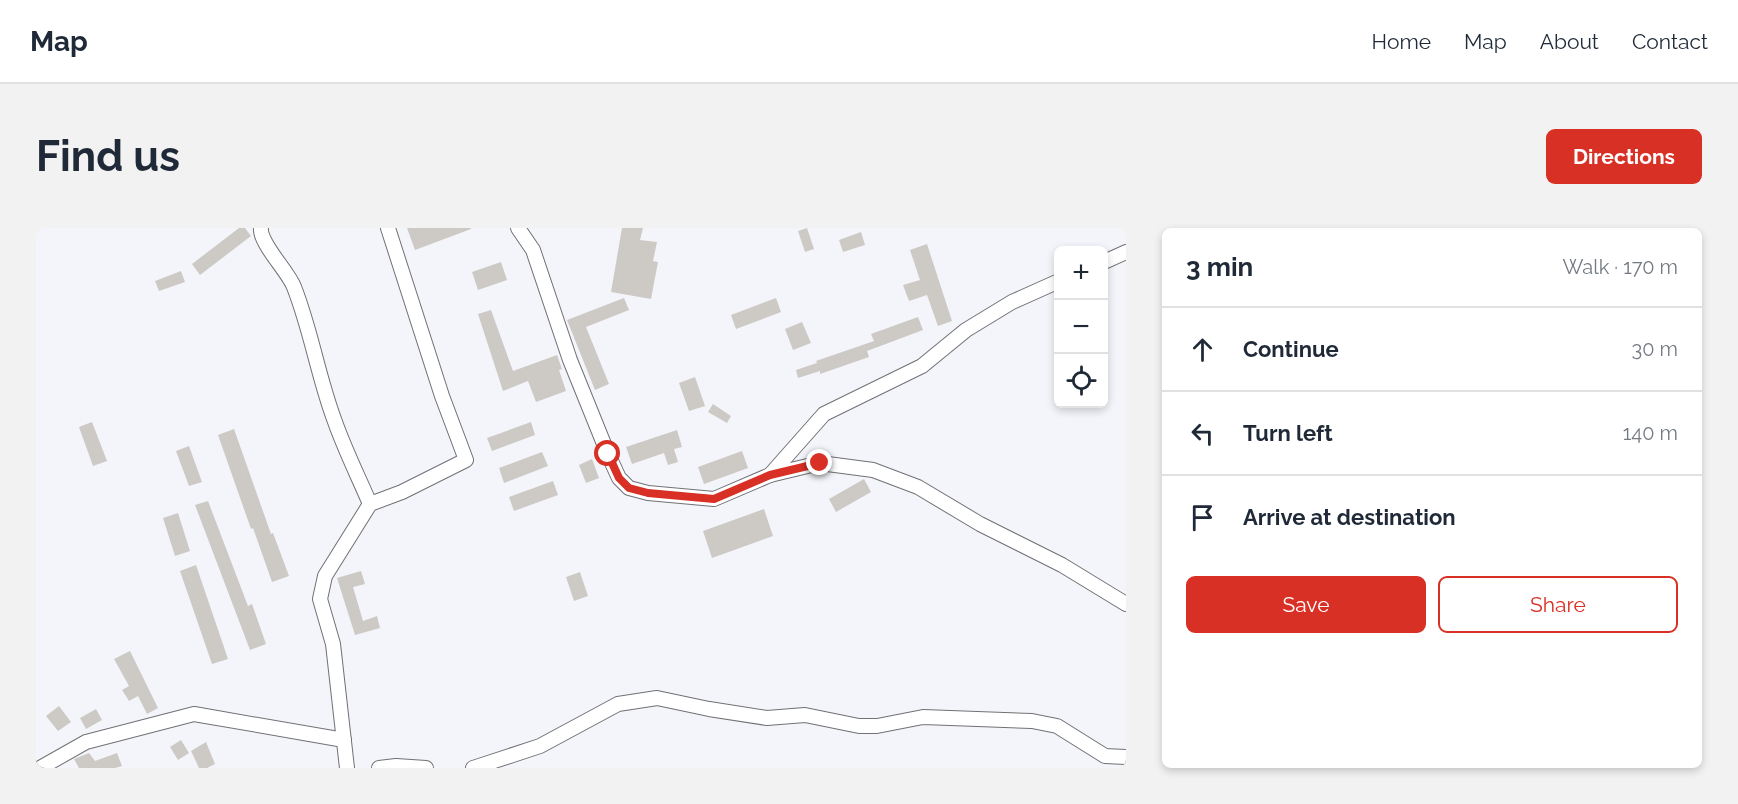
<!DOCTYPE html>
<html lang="en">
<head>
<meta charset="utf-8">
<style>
	body { margin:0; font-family:Raleway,sans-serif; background:#f2f2f3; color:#1f2937 }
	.controls { position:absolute; right:18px; top:18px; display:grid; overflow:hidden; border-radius:9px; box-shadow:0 3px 9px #0003 }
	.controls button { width:54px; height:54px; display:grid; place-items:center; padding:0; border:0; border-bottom:2px solid #e0e1e3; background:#fff; color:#1f2937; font:30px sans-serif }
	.stop { position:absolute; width:18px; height:18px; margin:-14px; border:4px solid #d93025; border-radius:50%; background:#fff }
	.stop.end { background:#d93025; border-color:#fff; box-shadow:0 2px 6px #0008 }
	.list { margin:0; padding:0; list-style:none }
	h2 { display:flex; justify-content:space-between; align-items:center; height:78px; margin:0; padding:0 24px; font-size:26px }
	h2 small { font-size:20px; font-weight:400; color:#747a83 }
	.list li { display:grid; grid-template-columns:39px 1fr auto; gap:18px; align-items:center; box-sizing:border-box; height:84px; padding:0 24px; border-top:2px solid #e0e1e3 }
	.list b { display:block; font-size:22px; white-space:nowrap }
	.list em { font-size:20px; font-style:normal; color:#747a83 }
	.actions { display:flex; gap:12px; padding:18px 24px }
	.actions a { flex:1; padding:14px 0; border:2px solid #d93025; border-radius:9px; text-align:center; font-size:21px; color:#d93025 }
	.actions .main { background:#d93025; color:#fff }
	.icon { flex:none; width:33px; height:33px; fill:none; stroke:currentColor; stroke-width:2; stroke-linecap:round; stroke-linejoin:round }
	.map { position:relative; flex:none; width:1090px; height:540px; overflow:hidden; border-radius:9px }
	header { display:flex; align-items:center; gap:36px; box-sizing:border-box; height:84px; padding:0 30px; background:#fff; border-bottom:2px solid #e0e1e3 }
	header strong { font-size:28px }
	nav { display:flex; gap:33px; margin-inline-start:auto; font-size:21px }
	.intro { display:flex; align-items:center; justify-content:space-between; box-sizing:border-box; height:144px; padding:0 36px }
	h1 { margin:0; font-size:42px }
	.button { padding:15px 27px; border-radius:9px; background:#d93025; color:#fff; font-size:21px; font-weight:700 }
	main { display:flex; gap:36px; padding:0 36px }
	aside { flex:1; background:#fff; border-radius:9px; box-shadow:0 3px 9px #0003 }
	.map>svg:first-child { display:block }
	.building { fill:#cdc9c5 }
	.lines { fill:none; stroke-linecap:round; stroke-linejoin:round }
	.minor-casing { stroke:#707175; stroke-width:16 }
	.minor { stroke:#fff; stroke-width:14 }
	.route { stroke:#d93025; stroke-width:8 }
</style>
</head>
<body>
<header>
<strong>Map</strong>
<nav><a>Home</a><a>Map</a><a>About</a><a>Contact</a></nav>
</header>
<div class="intro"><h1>Find us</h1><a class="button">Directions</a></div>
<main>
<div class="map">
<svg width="1090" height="540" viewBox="0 0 1090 540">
	<rect width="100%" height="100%" fill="#f4f5fa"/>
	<g class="building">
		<path d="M203 0H209L215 8 164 47 156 36Z"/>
		<path d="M371 0H435V1L379 22Z"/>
		<path d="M586 0H607L604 12 621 14 617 33 622 34 615 71 575 64Z"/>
		<path d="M771 0 778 21 769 24 762 3Z"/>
		<path d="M825 4 829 17 807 24 803 12Z"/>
		<path d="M891 16 916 93 902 98 891 67 873 73 867 57 884 52 874 22Z"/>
		<path d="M465 34 471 52 442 62 436 44Z"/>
		<path d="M145 43 149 54 123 63 119 53Z"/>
		<path d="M588 70 593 82 550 99 573 156 559 162 531 92Z"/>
		<path d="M740 70 745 84 700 101 695 87Z"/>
		<path d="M455 82 477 143 521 127 526 141 523 142 530 163 500 174 492 153 467 163 442 86Z"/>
		<path d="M882 89 887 102 831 123 833 129 784 146V143L762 150 760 142 781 135 780 133 838 113 835 106Z"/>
		<path d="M766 94 775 115 757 122 749 101Z"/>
		<path d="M659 149 669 178 653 183 643 155Z"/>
		<path d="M677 176 695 188 691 195 672 184Z"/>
		<path d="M56 194 71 233 57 238 43 199Z"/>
		<path d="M495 194 499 207 456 223 451 210Z"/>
		<path d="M198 201 235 306 237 305 253 348 236 354 217 300 215 301 182 207Z"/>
		<path d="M641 202 646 219 638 221 642 234 632 237 628 225 596 236 590 219Z"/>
		<path d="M153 218 166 254 153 258 140 223Z"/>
		<path d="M706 223 712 240 668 256 662 239Z"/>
		<path d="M506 224 512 238 468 255 463 240Z"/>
		<path d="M556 231 563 250 550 255 543 237Z"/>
		<path d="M828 251 835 264 800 284 793 271Z"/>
		<path d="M517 253 522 267 478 283 473 269Z"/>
		<path d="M172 273 212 378 216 376 230 416 214 422 159 277Z"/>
		<path d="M728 281 737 308 676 330 667 303Z"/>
		<path d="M142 285 154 323 139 328 127 290Z"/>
		<path d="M160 337 192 431 176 436 144 343Z"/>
		<path d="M325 343 329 356 317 359 327 393 341 388 344 400 319 407 301 350Z"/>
		<path d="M544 344 552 368 538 373 530 349Z"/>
		<path d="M94 423 122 480 111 486 102 468 93 473 86 462 93 458 78 431Z"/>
		<path d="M23 478 35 494 22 503 10 488Z"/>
		<path d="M60 481 66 492 50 501 44 490Z"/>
		<path d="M145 512 153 525 142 532 134 519Z"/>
		<path d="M170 514 179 536 171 540H163L155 523Z"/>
		<path d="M53 525 59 533 81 525 86 538 79 540H43L38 531Z"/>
	</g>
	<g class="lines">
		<g class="minor-casing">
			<g id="minor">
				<path d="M225 0C223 15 252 43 258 59 275 102 282 148 298 191 308 220 322 248 334 276"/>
				<path d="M482 0 497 22 534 132 572 226 583 250 593 260 612 265 678 271 734 247 784 235 837 242 882 259 944 296 1026 337 1090 376"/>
				<path d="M1068 34 1090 24"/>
				<path d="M734 247 788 186 886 138 930 102 976 74 1023 53"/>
				<path d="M4 540 50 514 158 486 308 512"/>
				<path d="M311 540 297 416 284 371 289 348 334 276 366 264 430 232 406 168 352 0"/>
				<path d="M343 540 360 538 390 540"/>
				<path d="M437 540 504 518 582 476 621 470 673 481 731 490 769 487 823 498H841L887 489 996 493 1021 498 1069 528 1090 529"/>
			</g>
		</g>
		<use href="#minor" class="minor"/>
	</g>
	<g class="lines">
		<path class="route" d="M572 226 583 250 593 260 612 265 678 271 734 247 784 235"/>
	</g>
</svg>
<div class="controls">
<button>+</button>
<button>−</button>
<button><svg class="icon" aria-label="locate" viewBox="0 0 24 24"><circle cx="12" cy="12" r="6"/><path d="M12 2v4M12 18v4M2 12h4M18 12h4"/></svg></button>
</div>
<div class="stop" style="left:572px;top:226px"></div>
<div class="stop end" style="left:784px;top:235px"></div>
</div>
<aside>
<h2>3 min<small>Walk · 170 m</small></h2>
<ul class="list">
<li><svg class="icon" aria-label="ahead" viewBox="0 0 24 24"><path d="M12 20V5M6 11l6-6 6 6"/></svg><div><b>Continue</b></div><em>30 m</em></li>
<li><svg class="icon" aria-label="left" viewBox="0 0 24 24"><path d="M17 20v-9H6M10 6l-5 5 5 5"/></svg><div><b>Turn left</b></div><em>140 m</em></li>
<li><svg class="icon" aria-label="arrive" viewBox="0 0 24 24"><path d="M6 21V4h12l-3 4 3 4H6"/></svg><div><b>Arrive at destination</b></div></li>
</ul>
<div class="actions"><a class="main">Save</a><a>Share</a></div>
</aside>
</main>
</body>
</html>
